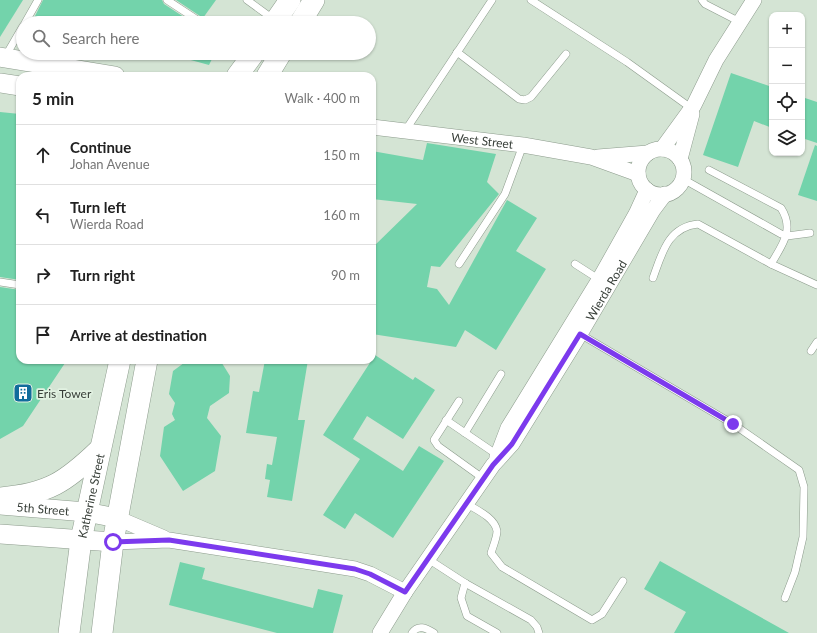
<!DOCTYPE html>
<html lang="en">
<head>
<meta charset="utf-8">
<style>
	body { margin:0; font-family:Lato,sans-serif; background:#f6f6f6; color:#222 }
	.controls { position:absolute; right:12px; top:12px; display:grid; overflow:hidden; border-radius:8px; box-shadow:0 1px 3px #0004 }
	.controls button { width:36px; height:36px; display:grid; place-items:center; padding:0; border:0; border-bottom:1px solid #e0e0e0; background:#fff; color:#222; font:20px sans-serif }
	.stop { position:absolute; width:12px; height:12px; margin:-9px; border:3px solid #7c3aed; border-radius:50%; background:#fff }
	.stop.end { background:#7c3aed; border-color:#fff; box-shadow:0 1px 4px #0008 }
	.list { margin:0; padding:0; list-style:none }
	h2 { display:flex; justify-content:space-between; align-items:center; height:52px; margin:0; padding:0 16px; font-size:17px }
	h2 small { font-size:13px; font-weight:400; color:#767676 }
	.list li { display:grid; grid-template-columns:26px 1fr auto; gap:12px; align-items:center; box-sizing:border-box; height:60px; padding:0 16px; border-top:1px solid #e0e0e0 }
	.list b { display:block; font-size:15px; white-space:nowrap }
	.list p { margin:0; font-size:13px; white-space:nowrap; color:#767676 }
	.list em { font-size:13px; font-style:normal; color:#767676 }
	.icon { flex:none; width:22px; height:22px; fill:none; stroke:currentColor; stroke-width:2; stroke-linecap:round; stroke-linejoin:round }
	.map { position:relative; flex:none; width:817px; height:633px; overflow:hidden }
	.search { position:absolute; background:#fff; box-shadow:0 1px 3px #0004; left:16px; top:16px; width:360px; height:44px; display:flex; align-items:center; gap:10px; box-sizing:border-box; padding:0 14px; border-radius:22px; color:#767676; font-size:15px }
	.panel { position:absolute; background:#fff; box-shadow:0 1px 3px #0004; left:16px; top:72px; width:360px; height:292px; border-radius:12px }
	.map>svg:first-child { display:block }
	.building { fill:#73d3ab }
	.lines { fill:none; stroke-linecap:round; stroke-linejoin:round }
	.service-casing { stroke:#8c9b8c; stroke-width:8 }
	.minor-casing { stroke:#8c9b8c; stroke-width:16 }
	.tertiary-casing { stroke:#8c9b8c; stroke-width:20 }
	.secondary-casing { stroke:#8c9b8c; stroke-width:22 }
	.service { stroke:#fff; stroke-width:7 }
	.minor { stroke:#fff; stroke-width:15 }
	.tertiary { stroke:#fff; stroke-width:19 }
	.secondary { stroke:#fff; stroke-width:21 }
	.route { stroke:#7c3aed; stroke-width:5 }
	.labels { text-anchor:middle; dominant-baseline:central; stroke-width:3.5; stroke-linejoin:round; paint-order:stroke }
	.street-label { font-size:12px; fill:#383f39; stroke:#e1f1e1 }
	.poi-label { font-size:12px; fill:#383f39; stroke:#e1f1e1; text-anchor:start }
</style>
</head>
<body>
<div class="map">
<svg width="817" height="633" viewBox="0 0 817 633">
	<rect width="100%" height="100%" fill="#d4e4d4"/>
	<g class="building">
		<path d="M0 0H23L0 37Z"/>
		<path d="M43 0H162L164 4 193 23H33V20Z"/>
		<path d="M176 0H216L203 18Z"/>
		<path d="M177 53H215L209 65 176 56Z"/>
		<path d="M731 73 772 87V128L754 121 738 167 703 155Z"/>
		<path d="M802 97 817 102V143L802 138Z"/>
		<path d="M0 112 20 114V280L0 277Z"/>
		<path d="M427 143 496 154 487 182 499 194 440 267 431 266 427 287 437 289 449 305 507 200 537 218 516 251 546 269 496 350 465 330 456 347 372 334V248L417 204 372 199V151L423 160Z"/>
		<path d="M815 145 817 146V201L798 195Z"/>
		<path d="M0 287 20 290V360H67L23 426 0 439Z"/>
		<path d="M375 355 413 380 415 377 435 390 403 439 367 416 353 439 403 471 419 446 444 461 393 538 355 513 345 529 323 515 360 459 323 435Z"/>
		<path d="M188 360H220L230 376 229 393 210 406 207 418 221 436 215 471 183 491 160 456 164 427 175 420 172 414 175 403 169 394 173 371Z"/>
		<path d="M265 360H308L298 420H305L292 501 267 497 270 480 265 479 267 464 272 465 277 437 246 433 253 391 259 392Z"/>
		<path d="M660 561 789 633H674L686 612 644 589Z"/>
		<path d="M180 562 205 568 202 579 313 608 318 589 343 595 333 633H277L169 605Z"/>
	</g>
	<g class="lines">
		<g class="service-casing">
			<g id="service">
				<path d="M167 0 202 23"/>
				<path d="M247 0 269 16"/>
				<path d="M531 0 627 62 691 108"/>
				<path d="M702 0 705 4 740 22"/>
				<path d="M25 23 38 0"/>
				<path d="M457 52 519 99 525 100 531 97 566 54"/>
				<path d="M5 57 23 26"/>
				<path d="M405 131 492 0"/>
				<path d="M709 170 781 208C795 230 782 245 771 264"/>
				<path d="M683 179 781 234 787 236 810 233"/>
				<path d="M459 264 505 194 523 145"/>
				<path d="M575 264 600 280"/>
				<path d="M653 278C662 253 668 227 698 224L771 264 817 285"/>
				<path d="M0 282 20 285"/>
				<path d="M580 334 733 424 799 470 804 487 803 537 795 572 785 598"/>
				<path d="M811 351 817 342"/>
				<path d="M459 401 434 440 438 446 484 479"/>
				<path d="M446 420 499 456"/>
				<path d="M465 433 501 374"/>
				<path d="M467 504C477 510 495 518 497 531 497 537 493 547 491 553L502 567 592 620 602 614 623 581"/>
				<path d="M428 559 465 583 531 620 537 627 539 633"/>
				<path d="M465 583 461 598 467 616 497 633"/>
				<path d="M412 633C418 624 426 628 434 633"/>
			</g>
		</g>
		<g class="minor-casing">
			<g id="minor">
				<path id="s1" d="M372 127 523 145 591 157 638 174"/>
				<path d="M662 149 694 105 716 60 754 0"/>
				<circle cx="661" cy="172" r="23"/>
				<path d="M598 157 648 153"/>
				<path d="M680 159 692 114"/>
				<path d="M497 457 508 428 599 280 636 214 647 190"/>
				<path d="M117 518 164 538"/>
				<path d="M113 542 169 540 355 569 370 574 405 592"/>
				<path id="s2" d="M380 633 405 592 493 465 512 444 580 334 653 210 665 194"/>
			</g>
		</g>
		<g class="tertiary-casing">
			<g id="tertiary">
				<path d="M0 57 115 76"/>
				<path d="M0 83 20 86"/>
				<path id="s3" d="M0 505 86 512 117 518"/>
				<path d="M0 534 113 542"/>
			</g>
		</g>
		<g class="secondary-casing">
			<g id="secondary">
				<path d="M274 23 290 0"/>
				<path d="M300 23 314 0"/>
				<path d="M237 76 254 53"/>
				<path d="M267 76 281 53"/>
				<path d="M0 498C48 494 66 482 100 449"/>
				<path id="s4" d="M69 633 81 540 120 360"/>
				<path d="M102 633 113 542 147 360"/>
			</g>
		</g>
		<use href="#service" class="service"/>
		<use href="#minor" class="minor"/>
		<use href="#tertiary" class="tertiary"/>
		<use href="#secondary" class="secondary"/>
	</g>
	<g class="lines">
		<path class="route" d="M113 542 169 540 355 569 370 574 405 592 493 465 512 444 580 334 733 424"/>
	</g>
	<defs>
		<g id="building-square" transform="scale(1)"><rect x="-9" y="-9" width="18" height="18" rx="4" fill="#116c9c" stroke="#e1f1e1"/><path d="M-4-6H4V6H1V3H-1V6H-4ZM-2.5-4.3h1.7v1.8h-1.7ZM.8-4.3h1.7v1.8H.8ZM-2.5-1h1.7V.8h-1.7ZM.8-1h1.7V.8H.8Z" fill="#fff"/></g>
	</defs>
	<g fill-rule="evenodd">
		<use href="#building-square" x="23" y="393"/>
	</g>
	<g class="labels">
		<g class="street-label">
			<text stroke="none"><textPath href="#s1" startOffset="111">West Street</textPath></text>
			<text stroke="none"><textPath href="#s2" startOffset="411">Wierda Road</textPath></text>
			<text stroke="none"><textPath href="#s4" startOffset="139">Katherine Street</textPath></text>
			<text stroke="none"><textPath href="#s3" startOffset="43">5th Street</textPath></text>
		</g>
		<g class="poi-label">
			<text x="37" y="393">Eris Tower</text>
		</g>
	</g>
</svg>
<div class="controls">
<button>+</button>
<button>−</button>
<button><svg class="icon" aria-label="locate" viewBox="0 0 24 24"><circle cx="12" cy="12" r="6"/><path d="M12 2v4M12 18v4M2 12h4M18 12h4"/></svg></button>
<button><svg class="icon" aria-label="layers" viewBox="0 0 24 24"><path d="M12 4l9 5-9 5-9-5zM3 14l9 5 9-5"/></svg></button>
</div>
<div class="stop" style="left:113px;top:542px"></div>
<div class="stop end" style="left:733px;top:424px"></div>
<div class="search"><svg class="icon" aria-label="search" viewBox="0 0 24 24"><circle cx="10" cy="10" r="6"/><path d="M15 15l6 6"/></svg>Search here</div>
<section class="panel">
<h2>5 min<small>Walk · 400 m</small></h2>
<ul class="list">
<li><svg class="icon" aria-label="ahead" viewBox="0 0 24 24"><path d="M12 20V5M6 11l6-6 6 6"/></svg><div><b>Continue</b><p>Johan Avenue</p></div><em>150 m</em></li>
<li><svg class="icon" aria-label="left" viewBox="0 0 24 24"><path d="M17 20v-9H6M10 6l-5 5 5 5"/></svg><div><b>Turn left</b><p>Wierda Road</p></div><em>160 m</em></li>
<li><svg class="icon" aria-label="right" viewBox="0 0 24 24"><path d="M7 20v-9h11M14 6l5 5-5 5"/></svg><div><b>Turn right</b></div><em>90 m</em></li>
<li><svg class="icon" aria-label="arrive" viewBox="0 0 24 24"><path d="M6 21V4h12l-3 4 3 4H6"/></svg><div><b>Arrive at destination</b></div></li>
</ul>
</section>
</div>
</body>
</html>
